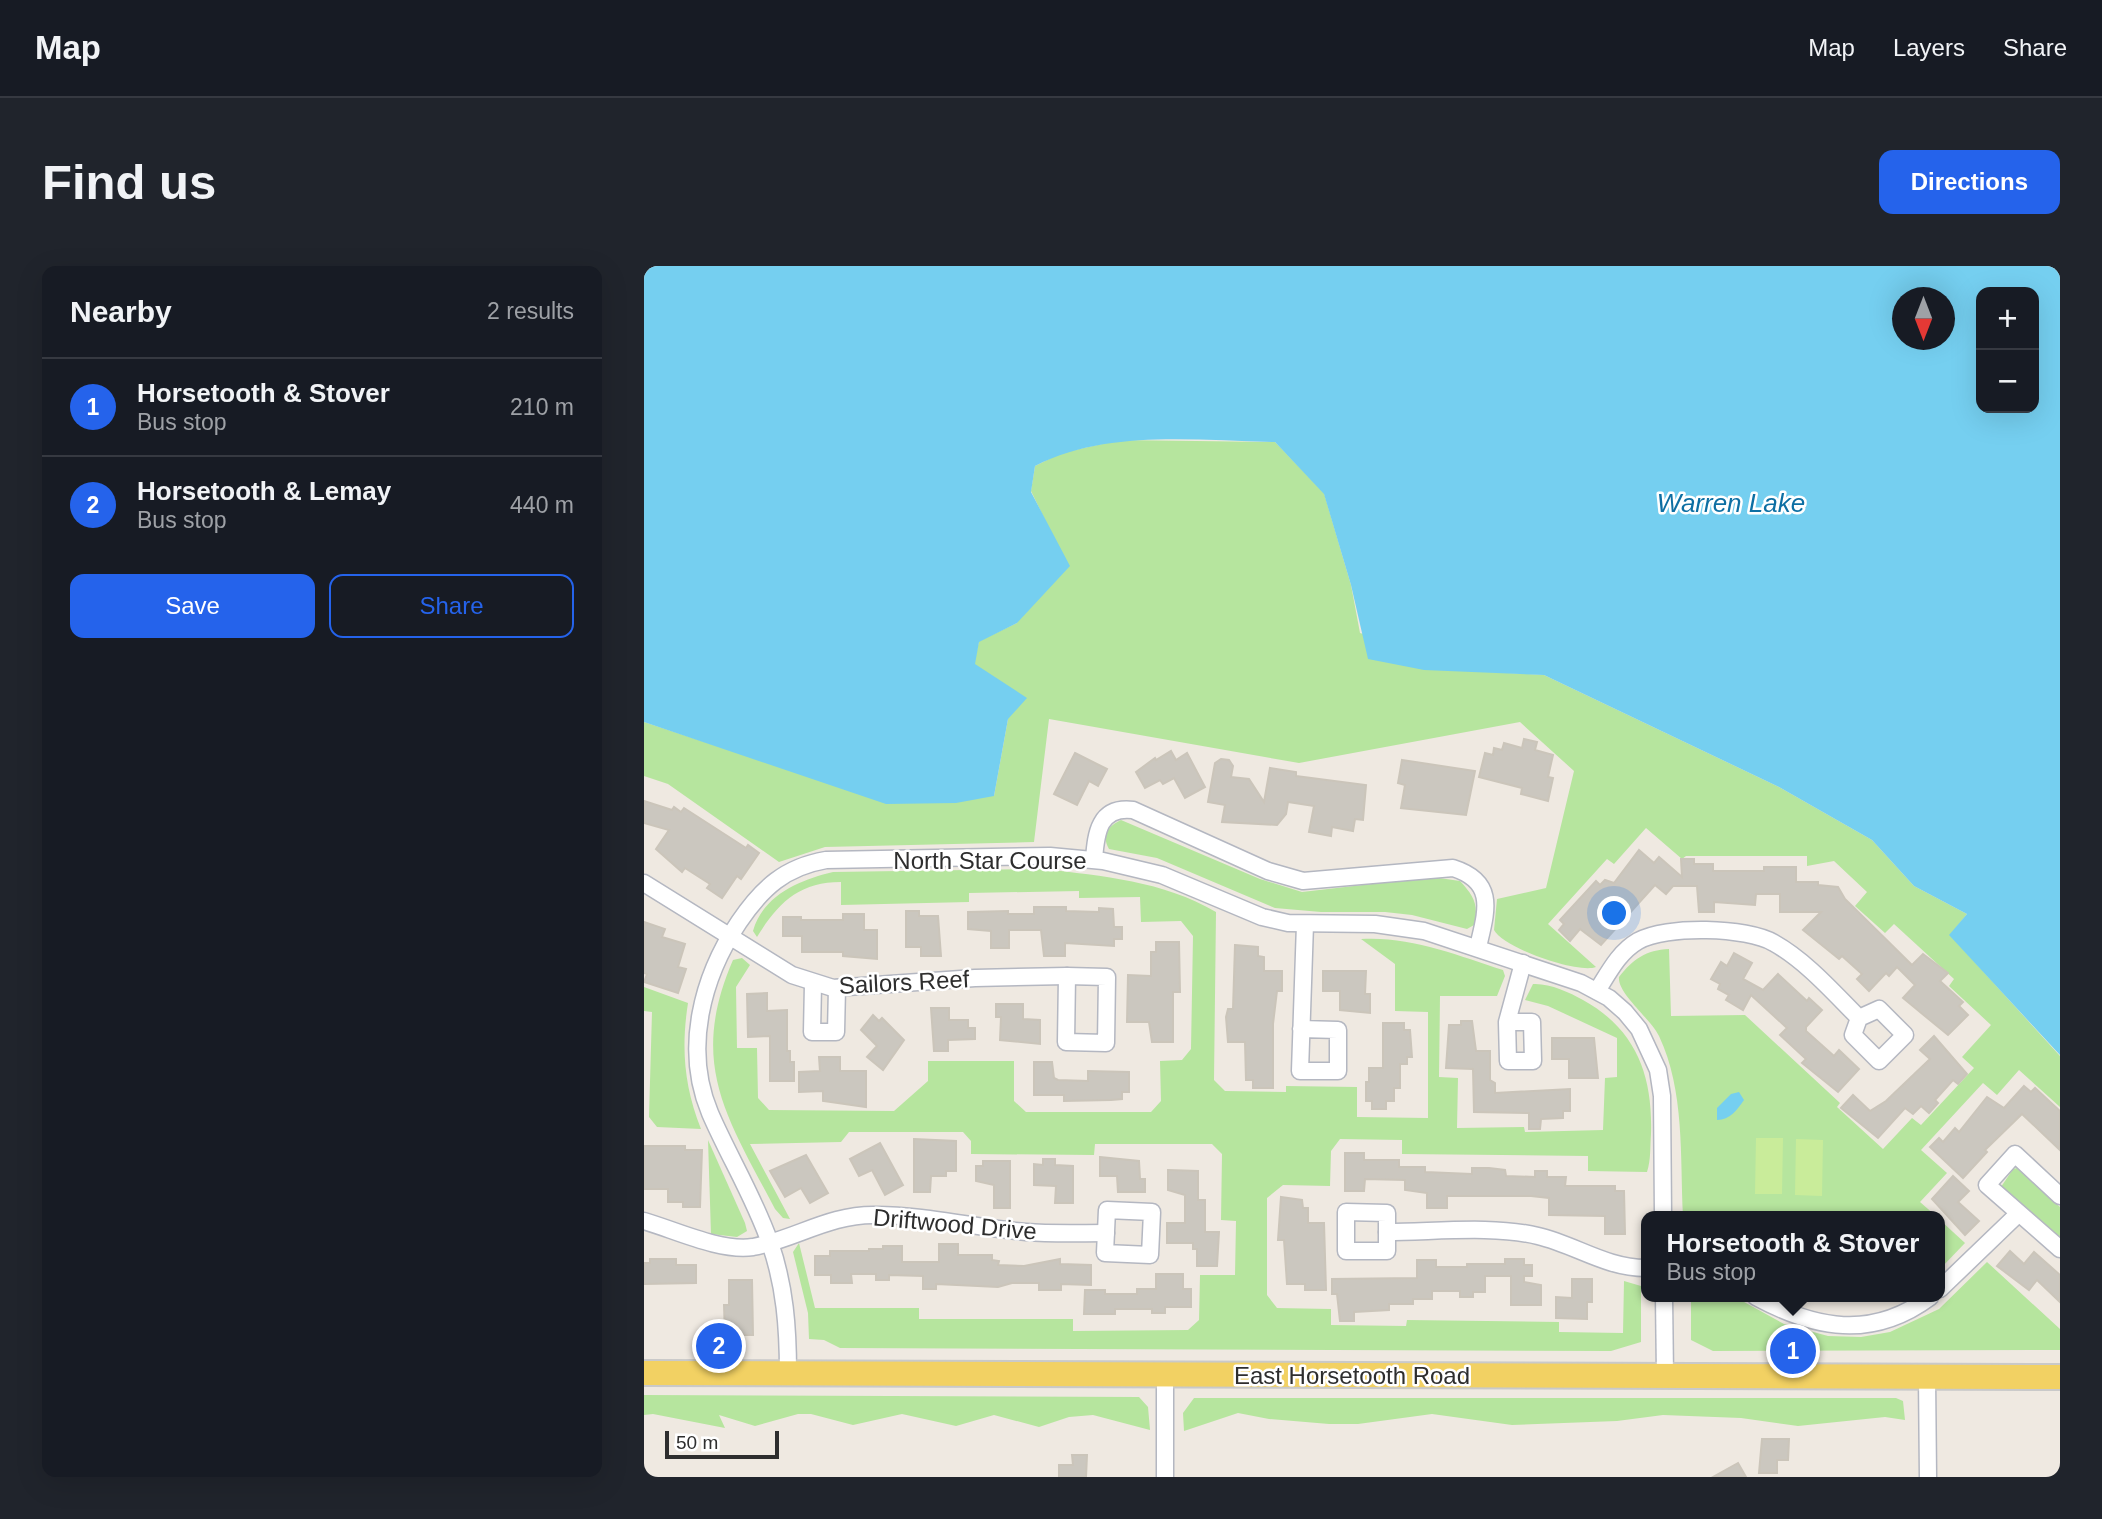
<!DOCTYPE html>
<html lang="en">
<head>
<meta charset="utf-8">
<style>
	body { margin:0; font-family:Arial,sans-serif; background:#20242c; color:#f1f3f6 }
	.controls { position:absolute; right:21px; top:21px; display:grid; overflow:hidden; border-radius:14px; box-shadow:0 7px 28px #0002 }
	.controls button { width:63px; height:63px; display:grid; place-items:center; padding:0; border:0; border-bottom:2px solid #363941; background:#171b24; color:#f1f3f6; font:35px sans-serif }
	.compass { position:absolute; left:1248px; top:21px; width:63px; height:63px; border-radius:50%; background:#171b24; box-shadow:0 7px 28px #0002; rotate:180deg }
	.scale { position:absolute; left:21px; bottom:18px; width:114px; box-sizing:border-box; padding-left:7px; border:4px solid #2e2e2e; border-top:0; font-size:19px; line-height:24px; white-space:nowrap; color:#2e2e2e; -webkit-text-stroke:5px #fff; paint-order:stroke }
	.you { position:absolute; left:971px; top:648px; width:24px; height:24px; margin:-18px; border:5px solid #fff; border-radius:50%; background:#1a73e8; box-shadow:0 0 0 10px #1a73e833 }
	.badge { display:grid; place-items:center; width:46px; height:46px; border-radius:50%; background:#2563eb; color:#fff; font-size:23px; font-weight:700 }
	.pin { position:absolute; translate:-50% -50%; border:4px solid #fff; box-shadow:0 2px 7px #0006 }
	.popup { position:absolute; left:997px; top:945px; width:304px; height:91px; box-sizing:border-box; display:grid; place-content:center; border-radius:14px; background:#171b24; filter:drop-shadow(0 2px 5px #0005); font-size:23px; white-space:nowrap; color:#9ea1a6 }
	.popup b { font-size:26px; color:#f1f3f6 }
	.popup::after { content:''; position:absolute; left:50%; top:100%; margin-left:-14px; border:14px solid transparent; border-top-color:#171b24 }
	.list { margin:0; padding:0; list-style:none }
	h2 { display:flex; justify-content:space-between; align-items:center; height:91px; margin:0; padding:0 28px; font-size:30px }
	h2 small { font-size:23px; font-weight:400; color:#9ea1a6 }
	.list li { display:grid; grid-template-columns:46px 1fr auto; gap:21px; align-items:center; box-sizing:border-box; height:98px; padding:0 28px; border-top:2px solid #363941 }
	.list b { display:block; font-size:26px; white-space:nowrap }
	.list p { margin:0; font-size:23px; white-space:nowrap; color:#9ea1a6 }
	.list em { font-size:23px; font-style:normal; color:#9ea1a6 }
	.actions { display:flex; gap:14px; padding:21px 28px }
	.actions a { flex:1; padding:16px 0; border:2px solid #2563eb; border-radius:14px; text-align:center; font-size:24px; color:#2563eb }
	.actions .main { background:#2563eb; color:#fff }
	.map { position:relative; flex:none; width:1416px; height:1211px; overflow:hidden; border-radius:14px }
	header { display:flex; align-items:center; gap:42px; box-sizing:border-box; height:98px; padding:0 35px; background:#171b24; border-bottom:2px solid #363941 }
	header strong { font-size:33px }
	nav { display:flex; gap:38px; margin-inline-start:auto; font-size:24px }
	.intro { display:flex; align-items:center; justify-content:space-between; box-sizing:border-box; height:168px; padding:0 42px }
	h1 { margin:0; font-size:49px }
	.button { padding:18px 32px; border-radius:14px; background:#2563eb; color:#fff; font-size:24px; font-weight:700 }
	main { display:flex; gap:42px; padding:0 42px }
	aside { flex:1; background:#171b24; border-radius:14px; box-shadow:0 7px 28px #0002 }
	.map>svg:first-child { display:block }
	.green { fill:#b6e59e }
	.pitch { fill:#c9ec9a }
	.water { fill:#75cff0; fill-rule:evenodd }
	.building { fill:#cbc7bf; stroke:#cbc5ba; stroke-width:2 }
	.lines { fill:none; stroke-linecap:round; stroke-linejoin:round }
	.street-casing { stroke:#b4b7c1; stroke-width:19 }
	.primary-casing { stroke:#c9c9c9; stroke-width:28 }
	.street { stroke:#fff; stroke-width:16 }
	.primary { stroke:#f2d163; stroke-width:24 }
	.labels { text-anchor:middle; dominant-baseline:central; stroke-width:5; stroke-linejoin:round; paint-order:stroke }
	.street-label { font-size:24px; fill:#2e2e2e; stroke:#fff }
	.water-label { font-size:26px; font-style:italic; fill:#0d6fa3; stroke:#fff }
</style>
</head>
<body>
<header>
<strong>Map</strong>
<nav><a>Map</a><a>Layers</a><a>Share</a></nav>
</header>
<div class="intro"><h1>Find us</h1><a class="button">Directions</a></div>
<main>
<aside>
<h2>Nearby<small>2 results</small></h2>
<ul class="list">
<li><span class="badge">1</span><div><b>Horsetooth &amp; Stover</b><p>Bus stop</p></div><em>210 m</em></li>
<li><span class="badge">2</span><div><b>Horsetooth &amp; Lemay</b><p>Bus stop</p></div><em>440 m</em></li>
</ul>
<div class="actions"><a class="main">Save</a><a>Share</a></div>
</aside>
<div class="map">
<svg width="1416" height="1211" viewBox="0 0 1416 1211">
	<rect width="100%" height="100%" fill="#efe9e1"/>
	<g class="green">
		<path d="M476 174 631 176 680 227 707 319 716 367 847 406 900 409 1135 521 1228 574 1270 620 1323 648 1306 669 1416 790V841L1375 804 1353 829 1339 817 1277 884 1303 907 1276 936 1292 950H1039C1036 891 1041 825 1015 770 1006 752 973 727 975 711 989 693 1002 684 1025 683L1027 750 1101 749 1196 837 1193 841 1239 883 1268 852 1277 859 1330 802 1318 791 1347 759 1305 720 1310 713 1250 658 1241 667 1211 640 1223 626 1190 595 1163 600V590H1042L1038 593 1002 562 970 598 963 593 904 658 952 701C934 708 859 682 850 664L853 633 902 622 930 505 876 456 655 497 405 453 390 576 181 581 135 596 24 518 0 510V456L143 503 350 530 364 453 330 398 335 375 373 357 402 256 387 225 391 200 417 187Z"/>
		<path d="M477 554 616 613 658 626 788 611 816 615C830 630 835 639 830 659L823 663 768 649 741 646H677L631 642 513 592 465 583C457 569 464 560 477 554Z"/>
		<path d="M399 603C459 610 519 615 572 646L570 814 581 825 642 826V820L713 821V851L784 852V746L751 745V698L717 673C766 670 813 689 859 704L861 710 853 730H796L795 811 814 812 813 862 880 861 881 866 959 864 961 812 973 811V772L904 740 881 734 889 718C905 717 925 726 939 734 992 763 1009 810 1007 868 1006 881 1007 894 1003 906L944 905V890L758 888V874L696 873 687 885 686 920 639 919 623 932V1029L633 1042 687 1043V1059L762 1060 763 1054 915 1056V1066L979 1067 980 1015 997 1020V1076L967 1085 196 1082 180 1074 165 1073 164 1047 149 986 155 977 171 1042H275V1053H429V1065L544 1064 555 1054 556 1009H591L592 955 577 954 578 888 568 878H451L450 889 327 888V875L319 866H205L197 876 106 878 146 953 139 952 131 943C83 851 44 798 89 694L98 692 106 699 92 721 93 782H113L114 832 125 844 250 845 284 815V795H370V835L382 846H507L517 835 516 795 538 794 547 783 549 670 537 655 497 656 496 631 435 632V625L325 627V636L197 639V616C155 616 134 637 113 671L109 665C119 629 156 614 189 606Z"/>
		<path d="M0 721 44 737C37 782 40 820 57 863L13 861 5 851 8 746 0 745Z"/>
		<path d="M64 874 101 957 103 965 93 971 67 968Z"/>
		<path d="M1373 902 1416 941V970H1412L1357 921 1369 903Z"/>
		<path d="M1296 954 1321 977 1296 1003Z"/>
		<path d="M1343 996 1416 1063V1084L1069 1085 1047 1074V1031H1091L1140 1058 1184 1070 1217 1071 1246 1066 1295 1043Z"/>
		<path d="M0 1129 495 1131 504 1141 506 1164 449 1149 425 1151 395 1161 350 1149 312 1160 258 1148 209 1159 167 1148H154L111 1160 75 1149 81 1162 9 1148 0 1149Z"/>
		<path d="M550 1132H1252L1259 1135 1261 1154 1241 1151 1154 1160 1097 1152 1019 1149 973 1155 868 1159 788 1148 714 1158H685L625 1153 594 1147 540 1165 539 1147Z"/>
	</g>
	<g class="pitch">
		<path d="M1112 872H1139L1138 928H1111Z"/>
		<path d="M1152 873 1179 874 1178 930 1151 929Z"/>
	</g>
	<g class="water">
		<path d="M0 0H1416V789L1305 669 1323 648 1270 620 1228 574 1135 521 900 409 780 404 724 393 707 319 680 228 631 176C551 175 464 163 391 200L387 226 426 300 373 357 335 376 331 398 383 432 364 453 350 530 312 537 242 538 0 456ZM1337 26H1390V142H1337ZM1258 32H1300V74H1258Z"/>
		<path d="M1095 826 1100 834C1093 844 1086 854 1073 854V842L1087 828Z"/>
	</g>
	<g class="building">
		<path d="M880 473 893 476 891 484 909 489 904 511 909 512 904 535 877 528 878 522 835 511 841 487 849 489 850 482 858 484 860 477 878 482Z"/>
		<path d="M527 485 532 494 543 487 561 521 541 532 530 512 519 518 516 514 501 522 492 506 511 492 512 494Z"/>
		<path d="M431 487 463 503 454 520 445 515 433 539 410 528Z"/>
		<path d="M577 493 585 494 589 500 587 511 605 513 620 536 626 502 652 506V510L722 519 719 554 711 553 709 565 688 561 687 570 665 566 670 540 644 536 642 548 633 559 578 556 581 539 564 536 571 497Z"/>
		<path d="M758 494 831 505 822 549 757 542 761 519 754 517Z"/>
		<path d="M0 535 28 544 30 541 37 546 40 542 102 582 104 579 115 587 97 613 93 610 78 632 63 622 66 618 41 602 38 606 12 583 25 564 0 557Z"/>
		<path d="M995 584 1010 597 1015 591 1038 611 1037 593H1050V598H1069V605H1120V601H1152V616H1174V619L1194 621 1201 633 1268 699 1279 688 1304 707 1296 715 1319 736 1315 740 1324 749 1304 769 1259 732 1271 719 1253 701 1245 710 1242 707 1225 725 1213 713 1218 708 1198 690 1195 693 1159 664 1177 646H1136V628H1112L1111 639 1070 636V646H1055L1053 620H1029L1022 628 1011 619 957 679 936 663 926 675 915 664 920 658 916 654 952 615 956 619 961 614 970 617Z"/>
		<path d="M390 641H422V645L455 646V642L469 643 470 661H478V673H470V680L421 677V690H400L397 664H365V682H347V665L324 663V646L364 645V648H390Z"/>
		<path d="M262 645H275V650H294L297 690H277V681H262Z"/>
		<path d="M199 648H220V664H233V693L199 690V686H158V670H139V651H157V654H199Z"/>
		<path d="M0 656 21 663 18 671 41 678 34 701 42 703 34 727 0 716 3 708 0 707Z"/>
		<path d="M512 676H535L536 726H529V776H508L505 756H483L484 709 507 710V686H512Z"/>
		<path d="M591 679 614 681V690L620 691V705H638V725H633L629 758V822H609V814H602L601 776H584L582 751 584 743H589Z"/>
		<path d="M1090 687 1108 697 1099 713 1119 724 1134 708 1163 735 1165 732 1178 744 1162 761V765L1190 790 1195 784 1215 803 1194 826 1158 797 1162 793 1136 769 1143 762 1107 729 1099 744 1082 734 1085 729 1074 723 1076 718 1067 713 1077 696 1083 700Z"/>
		<path d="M679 705H722L721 728H726V747L696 744V725H679Z"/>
		<path d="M123 727V745L143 744V785H146V796H150V815H126V770L104 771 103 728Z"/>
		<path d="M352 738H379V753L396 754V778L356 774 357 751H352Z"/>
		<path d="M287 742H305V754H324V762H331V773L304 774V785H290Z"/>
		<path d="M229 749 235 755 238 752 260 774 239 804 223 791 233 780 217 764Z"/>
		<path d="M817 755H828L832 785H846V814L851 817V827L926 823V845H919V852L897 853 896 863H885V847L830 846 829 803 802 802 805 759H817Z"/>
		<path d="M739 757H760V764H766L768 791H763V798H756V822H750V835H742V843H728V835H722V816H725V802H739Z"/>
		<path d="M1290 770 1323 808 1314 818 1309 814 1291 834 1294 837 1285 847 1277 840 1269 848 1261 842 1234 872 1197 842 1209 829 1226 845 1242 835 1286 793 1276 784Z"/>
		<path d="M908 772H950L954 812H925V793H908Z"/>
		<path d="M175 791H196V805H222V841L179 835V825L155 826V806L176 805Z"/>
		<path d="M390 796H408L410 812 414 814 444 815V805L485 806V826H478V833L467 834 420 835V829H390Z"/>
		<path d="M1380 820 1387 826 1391 822 1416 845V884L1378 848 1341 884 1343 886 1319 912 1286 881 1295 872 1299 876 1311 862 1315 866 1343 831 1360 842Z"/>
		<path d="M270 873 312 875V905H302V910H287L286 926H270Z"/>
		<path d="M236 877 259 919 241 929 228 904 215 910 206 893Z"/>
		<path d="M0 880H41V884H58L56 941H39V936H24V923H0Z"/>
		<path d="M701 887H720V894H755V901H781V906L828 908V902H845L861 904 862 910 891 911V905H903V911H922L921 920H971V925H980L981 968H961V950L905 949V932L887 930H803V942H783V927L761 924V914L721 913 720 925H701Z"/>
		<path d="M162 889 184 927 166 937 157 922 141 931 126 905Z"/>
		<path d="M456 891 495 895 496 913H501V926H474L473 910H456Z"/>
		<path d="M399 893H411V899L429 900V937H411L412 920 390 919V898L399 899Z"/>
		<path d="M339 895H366V942H350V919L332 915V900H339Z"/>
		<path d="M524 904 554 905V934H561V966H575L573 1000H553V983H549V977H523V957H541V929L524 924Z"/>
		<path d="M1309 910 1325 925 1314 936 1335 955 1321 969 1288 933Z"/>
		<path d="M637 931 658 934 659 942H664V957H680L682 1024H661V1018H643L640 974H634Z"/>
		<path d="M295 978H314V989H348V994L355 995 354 999 380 1000 416 993V998L447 999V1019L417 1018V1024H395V1017H368L354 1021 292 1018V1023H279V1010L245 1009V1014H232V1008H207L208 1017H187V1009H171V990H186V985H225V983H239V980H258V996H295Z"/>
		<path d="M1366 985 1380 998 1390 986 1416 1009V1036L1393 1014 1385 1024 1353 1000Z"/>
		<path d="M6 993H32V999H52V1017L0 1018V997H6Z"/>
		<path d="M861 993H880V999H888V1010H880V1016L897 1019V1039H867V1010H841V1026H829V1031H816V1025H788V1033H769V1038H745V1044L710 1046V1055H696L693 1028H688V1013L773 1012V994H792V1001H823V998H861Z"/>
		<path d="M512 1008H539V1023H547V1041H521V1047H508V1043H471V1048H440L441 1024H461V1028H493V1023H512Z"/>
		<path d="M928 1013H948V1036H943V1053L912 1052V1031L928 1032Z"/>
		<path d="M85 1014H108L109 1069H81L80 1039H85Z"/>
		<path d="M1118 1173H1145L1144 1194H1133V1207H1115Z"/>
		<path d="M428 1189H443L442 1211H415V1199H429Z"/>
		<path d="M1094 1197 1102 1211H1069Z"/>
	</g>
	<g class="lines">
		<g class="street-casing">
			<g id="street">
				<path d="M450 593C452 567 455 540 489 544L624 605 659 615 809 602C853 616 842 646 834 681"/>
				<path d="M0 617 148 709 189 722 331 712 423 710"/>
				<path d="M423 710 463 711 462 777 422 776Z"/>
				<path d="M169 718 168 766H192L193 722"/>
				<path d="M953 725C965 706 975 686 994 675 1022 659 1103 661 1130 677 1162 695 1189 726 1215 752L1209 769 1235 795 1261 769 1235 743 1215 752"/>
				<path d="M863 756H888L889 795H864L863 756 879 697"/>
				<path d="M657 763 694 764V805H656L661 658"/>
				<path d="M1416 930 1371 888 1343 919 1416 983"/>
				<path d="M463 944 508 946 506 989 461 987Z"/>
				<path d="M702 946 743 947V985H702Z"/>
				<path d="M0 955C31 964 77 986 109 981 152 973 185 948 232 949 283 949 332 962 382 966 408 968 435 967 462 967"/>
				<path d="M743 966C790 966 849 959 894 970 932 979 962 1002 1002 1002"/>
				<path d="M1296 1023 1374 948"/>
				<path d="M1020 1031 1021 1110"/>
				<path d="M1112 1031C1171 1063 1228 1074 1286 1031"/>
				<path d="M144 1107C144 1062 141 1020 126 977 110 931 85 891 66 847 39 783 58 711 95 656 118 622 141 601 182 594L406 590 459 595 518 609 618 651 644 657 731 658 780 665 937 717 965 732 981 746 995 763 1014 804 1018 830 1019 950"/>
				<path d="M521 1108V1211"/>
				<path d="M1283 1111 1284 1211"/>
			</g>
		</g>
		<g class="primary-casing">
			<path id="primary" d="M0 1107 1416 1111"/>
		</g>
		<use href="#street" class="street"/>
		<use href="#primary" class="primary"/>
	</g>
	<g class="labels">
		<g class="street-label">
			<text x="346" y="594">North Star Course</text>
			<text transform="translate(260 716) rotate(-3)">Sailors Reef</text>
			<text transform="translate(311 958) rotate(5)">Driftwood Drive</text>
			<text x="708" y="1109">East Horsetooth Road</text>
		</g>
		<g class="water-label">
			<text x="1087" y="237">Warren Lake</text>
		</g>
	</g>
</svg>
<div class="controls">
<button>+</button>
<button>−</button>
</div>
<svg class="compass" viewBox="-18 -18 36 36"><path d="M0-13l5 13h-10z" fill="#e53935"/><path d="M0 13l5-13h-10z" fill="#9ea1a6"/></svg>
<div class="scale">50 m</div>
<div class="you"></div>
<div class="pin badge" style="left:1149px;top:1085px">1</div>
<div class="popup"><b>Horsetooth &amp; Stover</b>Bus stop</div>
<div class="pin badge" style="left:75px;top:1080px">2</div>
</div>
</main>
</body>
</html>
